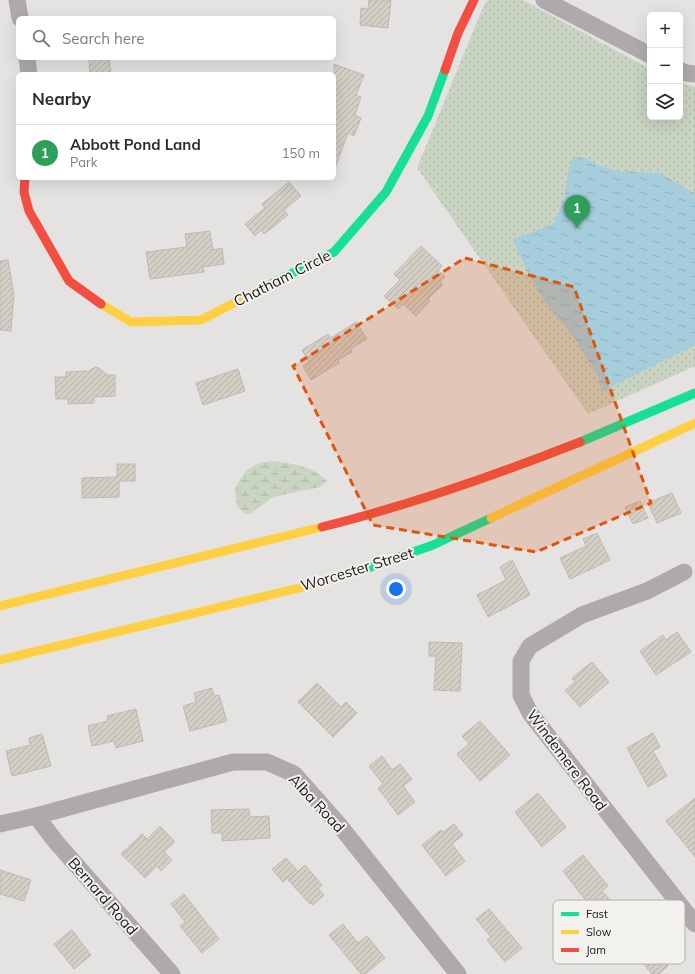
<!DOCTYPE html>
<html lang="en">
<head>
<meta charset="utf-8">
<style>
	body { margin:0; font-family:Mulish,sans-serif; background:#f2f2f3; color:#2b2b33 }
	.controls { position:absolute; right:12px; top:12px; display:grid; overflow:hidden; border-radius:6px; box-shadow:0 4px 16px #0002 }
	.controls button { width:36px; height:36px; display:grid; place-items:center; padding:0; border:0; border-bottom:1px solid #e1e1e2; background:#fff; color:#2b2b33; font:20px sans-serif }
	.you { position:absolute; left:396px; top:589px; width:14px; height:14px; margin:-10px; border:3px solid #fff; border-radius:50%; background:#1a73e8; box-shadow:0 0 0 6px #1a73e833 }
	.badge { display:grid; place-items:center; width:26px; height:26px; border-radius:50%; background:#2563eb; color:#fff; font-size:13px; font-weight:700 }
	.pin { position:absolute; translate:-50% -33px; filter:drop-shadow(0 1px 2px #0008) }
	.pin::after { content:''; position:absolute; top:21px; width:14px; height:12px; background:inherit; clip-path:polygon(0 0,100% 0,50% 100%) }
	.list { margin:0; padding:0; list-style:none }
	h2 { display:flex; justify-content:space-between; align-items:center; height:52px; margin:0; padding:0 16px; font-size:17px }
	h2 small { font-size:13px; font-weight:400; color:#7c7c81 }
	.list li { display:grid; grid-template-columns:26px 1fr auto; gap:12px; align-items:center; box-sizing:border-box; height:56px; padding:0 16px; border-top:1px solid #e1e1e2 }
	.list b { display:block; font-size:15px; white-space:nowrap }
	.list p { margin:0; font-size:13px; white-space:nowrap; color:#7c7c81 }
	.list em { font-size:13px; font-style:normal; color:#7c7c81 }
	.icon { flex:none; width:22px; height:22px; fill:none; stroke:currentColor; stroke-width:2; stroke-linecap:round; stroke-linejoin:round }
	.map { position:relative; flex:none; width:695px; height:974px; overflow:hidden }
	.search { position:absolute; background:#fff; box-shadow:0 4px 16px #0002; left:16px; top:16px; width:320px; height:44px; display:flex; align-items:center; gap:10px; box-sizing:border-box; padding:0 14px; border-radius:6px; color:#7c7c81; font-size:15px }
	.panel { position:absolute; background:#fff; box-shadow:0 4px 16px #0002; left:16px; top:72px; width:320px; height:108px; border-radius:6px }
	.map>svg:first-child { display:block }
	.wetland { fill:url(#wetland-marsh) }
	.park { fill:url(#park-dots) }
	.water { fill:url(#water-ripples) }
	.building { fill:url(#building-hatch); stroke:#babab8 }
	.lines { fill:none; stroke-linecap:round; stroke-linejoin:round }
	.street { stroke:#aea9ad; stroke-width:17 }
	.fast { stroke:#16e098; stroke-width:9 }
	.slow { stroke:#ffcf43; stroke-width:9 }
	.jam { stroke:#f24e42; stroke-width:9 }
	.marked { fill:#de560d; fill-opacity:0.2; stroke:#de560d; stroke-width:3; stroke-dasharray:8 5; stroke-linejoin:round }
	.labels { text-anchor:middle; dominant-baseline:central; stroke-width:4; stroke-linejoin:round; paint-order:stroke }
	.street-label { font-size:15px; fill:#1a1a18; stroke:#f3f1ee }
	.key { fill:#f3f1ee; stroke:#b2b0ae; stroke-width:1 }
	.key-label { font-size:11px; fill:#1a1a18 }
</style>
</head>
<body>
<div class="map">
<svg width="695" height="974" viewBox="0 0 695 974">
	<defs>
		<pattern id="wetland-marsh" width="20" height="14" patternUnits="userSpaceOnUse"><rect width="20" height="14" fill="#cad4c3"/><path d="M1 5h8M5 5V1M11 12h8M15 12V8" fill="none" stroke="#adb5a7"/></pattern>
		<pattern id="park-dots" width="8" height="8" patternUnits="userSpaceOnUse"><rect width="8" height="8" fill="#cad4c3"/><path d="M2 2h.1M6 6h.1" fill="none" stroke="#adb5a7" stroke-width="1.8" stroke-linecap="round"/></pattern>
		<pattern id="water-ripples" width="26" height="14" patternUnits="userSpaceOnUse"><rect width="26" height="14" fill="#a6cddb"/><path d="M2 4q2-2 4 0t4 0M15 11q2-2 4 0t4 0" fill="none" stroke="#8eafbb"/></pattern>
		<pattern id="building-hatch" width="6" height="6" patternUnits="userSpaceOnUse"><rect width="6" height="6" fill="#d3cfc5"/><path d="M-1 1l2-2M0 6l6-6M5 7l2-2" fill="none" stroke="#b5b1a8"/></pattern>
	</defs>
	<rect width="100%" height="100%" fill="#e4e3e1"/>
	<path class="wetland" d="M273 461C292 463 314 467 327 481L320 487 273 497 250 514H245L237 506 235 489 239 481 247 470 259 463Z"/>
	<path class="park" d="M489 0H523L650 69V117H680V83L695 87V366L588 414 417 168 481 12 485 4Z"/>
	<path class="water" d="M583 157 598 165 616 171 661 173 679 185 695 193V345L601 392 598 376 573 336 546 303 528 273 513 239 553 224 564 200 569 168 573 158Z"/>
	<g class="building">
		<path d="M369 0H391L388 28 360 25 361 8 368 9Z"/>
		<path d="M89 58H109L111 74H90Z"/>
		<path d="M334 64 364 75 356 95 361 97 355 115 361 118 354 136 348 133 335 168Z"/>
		<path d="M289 182 301 196 284 210 288 215 264 234 261 230 255 236 245 224 265 208 262 204Z"/>
		<path d="M210 231 213 250 222 248 224 264 203 267 204 272 150 279 146 252 187 247 185 234Z"/>
		<path d="M421 246 442 266 438 270 445 277 440 282 443 284 428 299 430 301 416 316 403 304 398 309 384 296 400 280 394 274Z"/>
		<path d="M8 260 14 295 11 331 0 330V261Z"/>
		<path d="M356 322 367 339 350 349 352 352 338 360 339 363 311 380 303 366 309 362 302 350 328 334 331 338Z"/>
		<path d="M95 367 99 368 107 375H115V396L94 397V403L68 404V399H56L55 377H66V372L89 371Z"/>
		<path d="M238 369 245 391 203 405 196 383Z"/>
		<path d="M117 464H135V481H119V497L82 498V478L117 477Z"/>
		<path d="M672 493 681 513 657 523 648 503Z"/>
		<path d="M640 501 648 518 633 524 625 507Z"/>
		<path d="M597 533 610 560 570 579 560 558 586 546 583 539Z"/>
		<path d="M512 560 530 595 488 617 477 595 506 580 500 567Z"/>
		<path d="M677 632 691 652 656 675 640 651 663 635 666 640Z"/>
		<path d="M429 642 462 643 460 691 434 690 436 656H429Z"/>
		<path d="M592 662 609 682 580 707 565 690 575 682 572 678Z"/>
		<path d="M317 683 341 707 346 702 357 713 333 737 298 702Z"/>
		<path d="M212 688 214 696 219 695 227 721 190 731 183 706 196 702 194 693Z"/>
		<path d="M136 709 143 741 116 748 114 741 92 746 88 726 108 721 107 716Z"/>
		<path d="M480 721 510 755 480 781 457 754 469 744 462 736Z"/>
		<path d="M653 733 660 747 653 751 667 776 648 787 627 748Z"/>
		<path d="M42 734 51 766 12 776 6 751 30 745 29 738Z"/>
		<path d="M382 756 392 770 400 764 412 779 403 786 415 802 398 815 378 788 383 784 369 766Z"/>
		<path d="M538 793 566 827 542 847 515 812Z"/>
		<path d="M695 798V857L666 821Z"/>
		<path d="M249 809 250 817 269 816 270 838 222 841V833H212L211 810Z"/>
		<path d="M454 824 463 835 452 844 465 861 446 876 422 845 441 830 443 832Z"/>
		<path d="M160 826 175 842 164 852 172 860 161 871 157 866 145 878 121 854 142 834 147 839Z"/>
		<path d="M583 855 608 886 602 891 612 902 597 915 563 871Z"/>
		<path d="M286 858 297 870 283 882 272 869Z"/>
		<path d="M305 865 322 885 318 888 324 895 313 905 312 903 310 904 288 880Z"/>
		<path d="M0 870 31 880 24 901 0 894Z"/>
		<path d="M184 894 219 939 202 953 180 926 185 922 171 904Z"/>
		<path d="M489 909 522 948 505 962 487 940 491 937 476 919Z"/>
		<path d="M343 924 358 943 367 936 385 958 365 974H361L329 935Z"/>
		<path d="M641 926 662 951 658 955 668 966 659 974H652L628 945 631 942 627 937Z"/>
		<path d="M72 930 91 955 74 969 54 944Z"/>
	</g>
	<g class="lines">
		<g class="street">
			<path d="M17 0 20 18"/>
			<path d="M544 0 650 55"/>
			<path d="M27 58 29 74"/>
			<path d="M680 70 686 73 695 74"/>
			<path d="M684 572 647 591 582 615 530 646 521 661V695L530 713 695 924"/>
			<path d="M36 816 56 842 172 974"/>
			<path d="M0 824 36 816 233 762H267L294 774 340 826 458 974"/>
		</g>
		<g class="fast">
			<path d="M269 285 334 252 386 192 428 116 445 70"/>
			<path d="M580 442 695 393"/>
			<path d="M338 577 368 568 433 545 491 518"/>
		</g>
		<g class="slow">
			<path d="M101 304 131 322 201 320 269 285"/>
			<path d="M491 518 695 423"/>
			<path d="M0 606 322 527"/>
			<path d="M0 660 303 587 338 577"/>
		</g>
		<g class="jam">
			<path d="M445 70 458 33 474 0"/>
			<path d="M25 178 24 192 29 211 69 281 101 304"/>
			<path d="M322 527C410 505 496 475 580 442"/>
		</g>
	</g>
	<path class="marked" d="M465 258 574 287 651 503 536 552 373 525 293 366Z"/>
	<g class="labels">
		<g class="street-label">
			<text transform="translate(282 278) rotate(-27)">Chatham Circle</text>
			<text transform="translate(357 569) rotate(-17)">Worcester Street</text>
			<text transform="translate(567 760) rotate(53)">Windemere Road</text>
			<text transform="translate(317 803) rotate(47)">Alba Road</text>
			<text transform="translate(103 896) rotate(49)">Bernard Road</text>
		</g>
	</g>
	<rect x="553" y="900" width="132" height="64" rx="6" class="key"/>
	<rect x="561" y="912" width="18" height="4" fill="#16e098"/>
	<rect x="561" y="930" width="18" height="4" fill="#ffcf43"/>
	<rect x="561" y="948" width="18" height="4" fill="#f24e42"/>
	<g class="key-label">
		<text x="586" y="918">Fast</text>
		<text x="586" y="936">Slow</text>
		<text x="586" y="954">Jam</text>
	</g>
</svg>
<div class="controls">
<button>+</button>
<button>−</button>
<button><svg class="icon" aria-label="layers" viewBox="0 0 24 24"><path d="M12 4l9 5-9 5-9-5zM3 14l9 5 9-5"/></svg></button>
</div>
<div class="you"></div>
<div class="pin badge" style="left:577px;top:228px;background:#2e9e5b">1</div>
<div class="search"><svg class="icon" aria-label="search" viewBox="0 0 24 24"><circle cx="10" cy="10" r="6"/><path d="M15 15l6 6"/></svg>Search here</div>
<section class="panel">
<h2>Nearby<small></small></h2>
<ul class="list">
<li><span class="badge" style="background:#2e9e5b">1</span><div><b>Abbott Pond Land</b><p>Park</p></div><em>150 m</em></li>
</ul>
</section>
</div>
</body>
</html>
